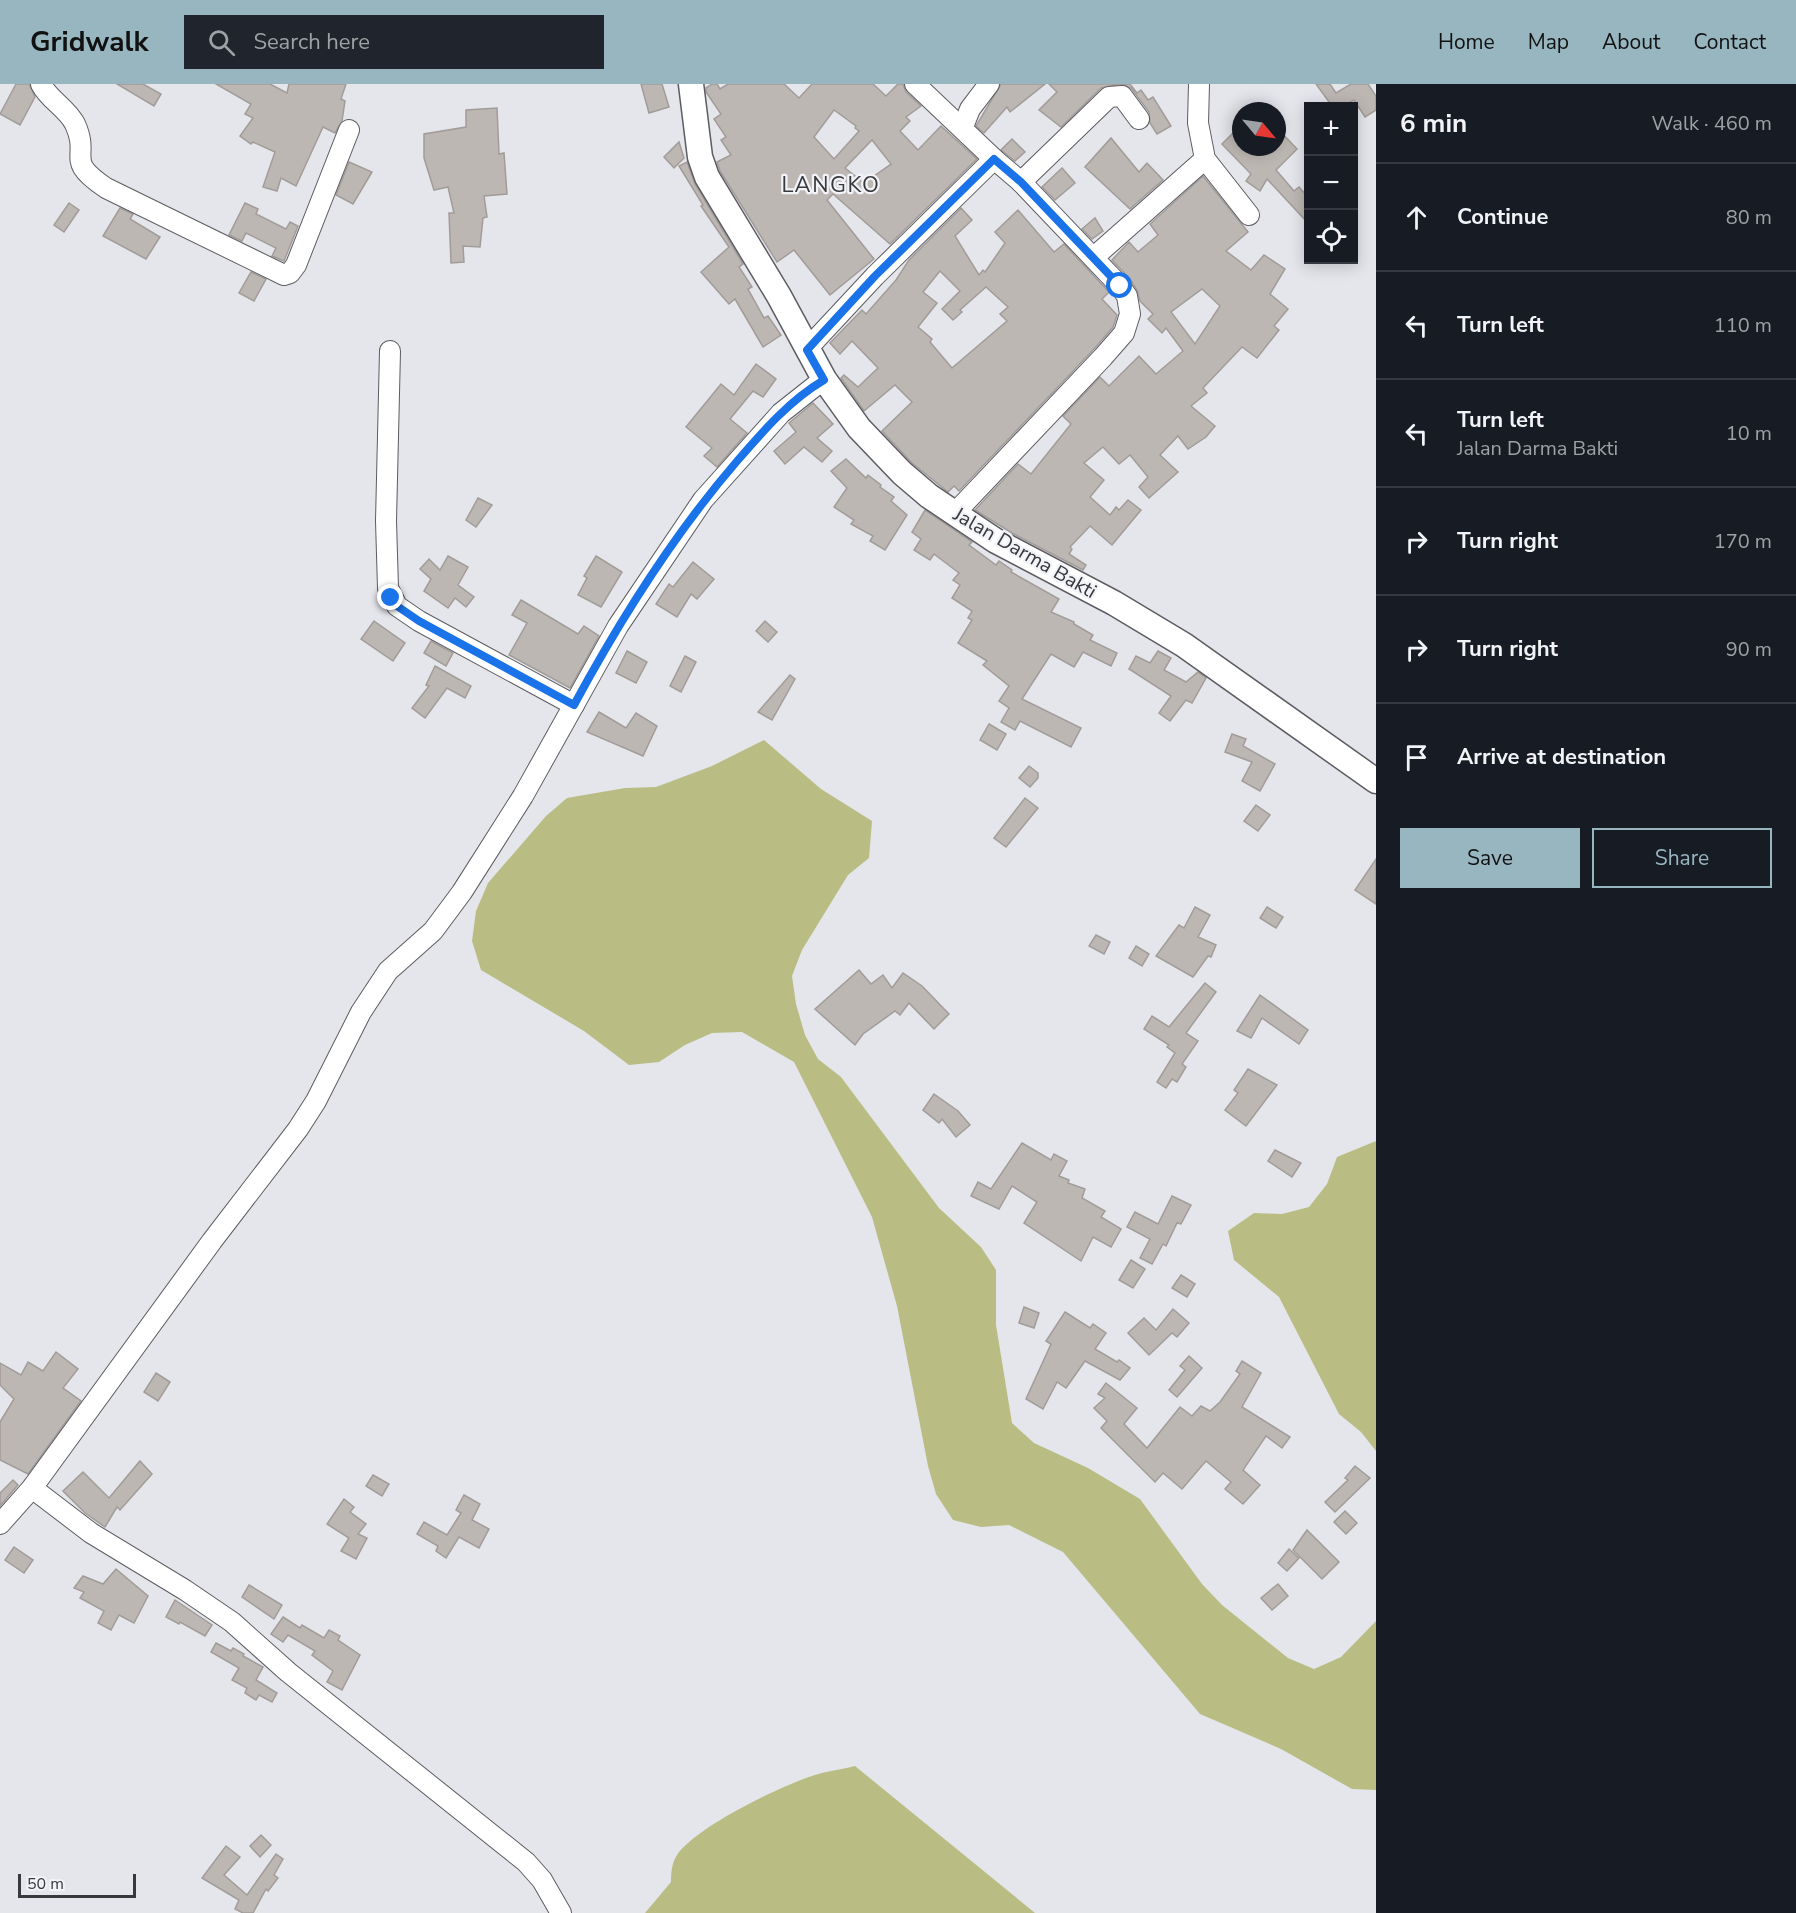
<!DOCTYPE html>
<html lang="en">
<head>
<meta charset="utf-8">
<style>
	body { margin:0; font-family:"Nunito Sans",sans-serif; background:#20242c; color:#f1f3f6 }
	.controls { position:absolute; right:18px; top:18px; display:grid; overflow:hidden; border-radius:0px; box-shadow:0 3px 15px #0003 }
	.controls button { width:54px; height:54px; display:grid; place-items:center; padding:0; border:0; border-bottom:2px solid #363941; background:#171b24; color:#f1f3f6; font:30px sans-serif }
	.compass { position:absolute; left:1232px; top:18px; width:54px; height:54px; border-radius:50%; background:#171b24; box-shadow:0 3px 15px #0003; rotate:119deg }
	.scale { position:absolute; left:18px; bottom:15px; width:118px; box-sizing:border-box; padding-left:6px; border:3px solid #38393b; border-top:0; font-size:16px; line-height:21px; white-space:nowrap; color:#38393b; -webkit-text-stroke:4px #f2f3f9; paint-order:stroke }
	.stop { position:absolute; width:18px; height:18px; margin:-14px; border:4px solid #1a73e8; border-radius:50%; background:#fff }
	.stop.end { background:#1a73e8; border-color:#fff; box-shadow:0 2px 6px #0008 }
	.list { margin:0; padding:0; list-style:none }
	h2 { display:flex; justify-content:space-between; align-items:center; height:78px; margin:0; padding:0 24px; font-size:26px }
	h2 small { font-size:20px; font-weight:400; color:#9ea1a6 }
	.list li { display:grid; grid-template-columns:39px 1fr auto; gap:18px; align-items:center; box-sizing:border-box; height:108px; padding:0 24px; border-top:2px solid #363941 }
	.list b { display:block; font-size:22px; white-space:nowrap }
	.list p { margin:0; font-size:20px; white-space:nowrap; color:#9ea1a6 }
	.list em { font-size:20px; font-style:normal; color:#9ea1a6 }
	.actions { display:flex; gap:12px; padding:18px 24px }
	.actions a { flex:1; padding:14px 0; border:2px solid #97b6c0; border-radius:0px; text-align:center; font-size:21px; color:#97b6c0 }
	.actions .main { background:#97b6c0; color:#111 }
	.icon { flex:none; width:33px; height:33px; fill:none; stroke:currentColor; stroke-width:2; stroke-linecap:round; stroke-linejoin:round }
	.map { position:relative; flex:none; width:1376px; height:1829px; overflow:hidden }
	header { display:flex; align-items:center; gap:36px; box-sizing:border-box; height:84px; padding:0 30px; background:#97b6c0; color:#111 }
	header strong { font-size:28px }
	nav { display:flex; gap:33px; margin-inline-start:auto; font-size:21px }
	.search { width:420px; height:54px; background:#20242c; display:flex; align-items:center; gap:15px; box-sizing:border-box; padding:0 21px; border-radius:0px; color:#9ea1a6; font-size:22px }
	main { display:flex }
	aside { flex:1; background:#171b24 }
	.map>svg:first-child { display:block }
	.green { fill:#b9bd83 }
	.building { fill:#bdb7b3; stroke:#a29c99; stroke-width:1.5; fill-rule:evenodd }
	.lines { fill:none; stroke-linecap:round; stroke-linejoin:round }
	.minor-casing { stroke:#5c5c62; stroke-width:22 }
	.tertiary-casing { stroke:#5c5c62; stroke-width:27 }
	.minor { stroke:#fff; stroke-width:20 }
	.tertiary { stroke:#fff; stroke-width:24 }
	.route { stroke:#1a73e8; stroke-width:8 }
	.labels { text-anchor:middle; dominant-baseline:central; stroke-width:4.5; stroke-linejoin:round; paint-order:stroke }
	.street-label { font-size:20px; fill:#38393b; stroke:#f2f3f9 }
	.quarter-label { font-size:22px; letter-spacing:1.5px; fill:#38393b; stroke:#f2f3f9 }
</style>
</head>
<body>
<header>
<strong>Gridwalk</strong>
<div class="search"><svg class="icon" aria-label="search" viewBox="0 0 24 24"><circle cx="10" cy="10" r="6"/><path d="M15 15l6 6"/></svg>Search here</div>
<nav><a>Home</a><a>Map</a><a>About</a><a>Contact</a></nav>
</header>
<main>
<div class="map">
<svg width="1376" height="1829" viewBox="0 0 1376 1829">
	<rect width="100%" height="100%" fill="#e5e6ec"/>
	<g class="green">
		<path d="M764 656 821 705 872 737 869 774 848 791 802 866 792 892 796 920 805 951 818 975 841 993 939 1124 981 1163 996 1186V1241L1012 1339 1034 1359 1088 1384 1140 1415 1202 1500 1222 1521 1288 1574 1314 1585 1341 1573 1376 1537V1706L1352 1705 1281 1665 1200 1630 1063 1468 1009 1441 981 1443 953 1436 936 1410 928 1382 897 1222 872 1133 794 978 742 948 712 949 685 961 659 978 629 981 584 947 481 886 472 857 476 827 488 799 546 732 567 714 625 704 656 703 712 682Z"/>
		<path d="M1376 1057V1367L1361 1348 1339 1330 1279 1213 1234 1176 1228 1147 1254 1129 1282 1130 1309 1123 1327 1100 1337 1073Z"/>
		<path d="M855 1682 1035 1829H645L671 1798C671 1787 672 1777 679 1768 703 1740 771 1707 806 1694 821 1688 839 1686 855 1682Z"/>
	</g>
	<g class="building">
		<path d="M16 0H29L35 13 20 41 0 30Z"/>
		<path d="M117 0H143L161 10 154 22Z"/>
		<path d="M216 0H270L287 9 289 0H346L341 15 345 17 342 37 335 49 323 43 296 102 281 94 277 107 263 103 275 68 253 58 251 60 240 52 253 34 245 30 251 20Z"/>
		<path d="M641 0H662L669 23 649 29Z"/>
		<path d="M712 0H717L720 5 728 0H784L799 14 812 0H873L886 12 898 0H903L906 8 921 22 906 33 910 37 900 47 918 66 941 42 977 75 890 160 833 110 827 116 874 175 830 211 794 166 777 178 720 87 717 78 731 71 721 56 726 53 714 35 721 30 706 8V4ZM834 26 856 42 855 44 859 47 834 75 814 53ZM872 56 891 80 864 99 845 84Z"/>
		<path d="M1001 0H1045L1010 28 1007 23 984 49 976 42Z"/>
		<path d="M1049 0H1130L1137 9 1141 6 1148 16 1153 13 1171 42 1157 50 1150 39 1149 28 1131 4 1121 0 1101 4 1061 43 1039 26 1057 8Z"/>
		<path d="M1316 0H1330L1336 9 1351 0H1368L1376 12V26L1365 33 1354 16 1343 22H1332Z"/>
		<path d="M497 24 499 70 504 69 507 110 484 112 487 133 483 134 480 163 463 162 464 178 451 179 449 129H454L448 103 434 106 424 74V50L466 43V26Z"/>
		<path d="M1277 44 1297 65 1276 86 1294 107 1299 103 1308 113V139L1267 95 1260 107 1246 97 1251 90 1222 60 1233 49 1241 56V63H1277Z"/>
		<path d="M1111 54 1139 88 1147 79 1163 96 1130 125 1085 83Z"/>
		<path d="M1012 55 1025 68 1015 77 1001 66Z"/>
		<path d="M679 58 684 74 674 84 664 73Z"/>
		<path d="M349 78 372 88 353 120 336 111Z"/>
		<path d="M687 78 695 100 743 180 739 183 752 203 748 205 764 234 768 232 781 251 763 263 735 215 729 220 701 188 729 163 701 122 703 121 679 82Z"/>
		<path d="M1062 84 1075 99 1055 116 1042 103Z"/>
		<path d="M1203 92 1248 148 1226 167 1251 186 1264 171 1285 185 1270 210 1288 225 1274 242 1279 246 1257 274 1242 263 1203 304 1207 309 1191 322 1215 342 1206 353 1188 365 1178 352 1160 371 1178 388 1149 414 1139 403 1148 393 1130 371 1119 380 1103 363 1084 379 1104 396 1090 413 1110 431 1116 423 1119 426 1128 416 1141 426 1112 461 1090 442 1070 463 1072 465 1069 470 1086 481 1083 486 1012 449 975 426 1018 380 1031 390 1071 340 1063 332 1100 293 1109 302 1139 272 1156 290 1183 267 1166 244 1162 249 1148 235 1153 230 1140 217 1137 206 1130 195 1112 176 1129 158 1138 168 1158 151 1150 140ZM1202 205 1220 222 1195 260 1171 228Z"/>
		<path d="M69 119 79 126 64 148 54 141Z"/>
		<path d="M245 119 258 125 256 130 286 145 290 138 298 142 284 177 272 172 276 164 246 149 242 157 229 151Z"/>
		<path d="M120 124 133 130 130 135 160 153 146 175 103 152Z"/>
		<path d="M961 124 972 136 955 152 979 191 983 186 985 188 1005 159 995 148 1018 126 1054 168 1064 160 1109 208 1102 215 1117 231 1113 243 1094 265 959 407 954 402 948 408 912 379 882 347 912 318 895 301 864 327 841 294 844 291 858 303 878 284 852 257 840 270 830 259 862 226 866 230 896 196 909 176ZM940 187 960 207 942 225 953 236 962 228 960 226 986 203 1008 223 1000 230 1007 237 952 284 930 258 932 255 918 243 937 219 923 208Z"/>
		<path d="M1095 134 1103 147 1092 155 1082 145Z"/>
		<path d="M251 188 266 195 254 217 239 209Z"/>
		<path d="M756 280 776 295 763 313 753 307 730 335 747 349 717 383 704 372 712 364 686 343 721 300 734 311Z"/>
		<path d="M813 319 833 340 817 354 832 367 822 378 804 363 785 380 774 367 796 348 789 339Z"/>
		<path d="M846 375 866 394 868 391 881 401 880 403 894 413 891 417 907 431 885 466 870 457 873 452 851 440 854 436 834 423 847 404 831 387Z"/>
		<path d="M478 414 492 421 476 443 466 436Z"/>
		<path d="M925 426 972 458 969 461 996 481 999 477 1012 486 1011 488 1059 515 1051 528 1074 538V540L1093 551 1090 556 1117 569 1111 582 1083 568 1074 583 1051 570 1022 615 1081 644 1071 663 1020 637 1015 646 1001 638 1009 624 999 617 1009 602 983 581 987 577 958 559 972 536 968 534 972 527 952 514 960 501 953 496 959 489 934 470 930 476 914 466 921 455 912 448Z"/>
		<path d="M448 472 468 483 458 501 474 513 466 523 455 514 448 524 424 507 431 495 420 485 429 475 440 486Z"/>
		<path d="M596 472 622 488 601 523 578 511 587 494 584 492Z"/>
		<path d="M693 478 714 495 697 515 691 510 677 533 656 520 669 500 673 503Z"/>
		<path d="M521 516 578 550 584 542 599 552 570 604 509 571 527 539 512 531Z"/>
		<path d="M374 537 405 559 393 577 361 555Z"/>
		<path d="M765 537 777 548 768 558 756 547Z"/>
		<path d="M431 557 453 569 446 582 424 569Z"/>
		<path d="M627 567 647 578 636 599 616 589Z"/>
		<path d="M1158 567 1171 574 1164 586 1186 598 1198 588 1206 594 1192 619 1186 616 1170 637 1159 629 1171 612 1129 585 1136 572 1150 579Z"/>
		<path d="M685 572 696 578 681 608 670 602Z"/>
		<path d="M435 582 471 602 465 614 447 604 425 634 412 624 429 602 426 601Z"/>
		<path d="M790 591 795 595 772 636 758 628Z"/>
		<path d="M599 628 626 644 636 629 657 642 643 672 587 648Z"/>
		<path d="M989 640 1006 650 997 666 980 656Z"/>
		<path d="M1232 650 1246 655 1243 662 1275 680 1260 707 1242 697 1252 678 1225 668Z"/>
		<path d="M1029 682 1038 689V694L1030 703 1019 694Z"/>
		<path d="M1025 714 1038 724 1006 763 994 754Z"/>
		<path d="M1256 721 1270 731 1258 747 1244 737Z"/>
		<path d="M1376 775V820L1355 806Z"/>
		<path d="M1195 823 1210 831 1198 853 1216 861 1211 873 1208 872 1193 893 1156 872 1179 841 1184 844Z"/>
		<path d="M1267 823 1283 833 1276 844 1260 834Z"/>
		<path d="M1096 851 1110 858 1104 870 1089 862Z"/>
		<path d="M1136 862 1149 870 1142 882 1129 874Z"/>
		<path d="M859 886 871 900 883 891 892 904 903 889 922 902 949 930 934 945 909 919 900 931 895 927 863 950 855 961 815 925Z"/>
		<path d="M1205 899 1216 908 1186 949 1198 957 1182 980 1186 983 1177 998 1172 995 1166 1004 1157 998 1175 969 1167 963 1169 961 1144 945 1152 932 1169 943Z"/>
		<path d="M1260 911 1308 946 1299 960 1262 934 1251 954 1237 947Z"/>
		<path d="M1248 985 1277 1001 1246 1042 1225 1026 1238 1009 1234 1006Z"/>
		<path d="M934 1010 958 1027 970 1041 956 1053 942 1035 939 1039 923 1026Z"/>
		<path d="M1022 1059 1051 1076 1054 1070 1067 1077 1059 1092 1069 1096 1068 1099 1085 1105 1082 1114 1105 1127 1101 1133 1121 1145 1111 1163 1093 1153 1081 1177 1024 1139 1037 1118 1012 1102 999 1125 971 1112 978 1098 991 1105Z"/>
		<path d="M1275 1066 1301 1079 1292 1093 1268 1077Z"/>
		<path d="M1172 1112 1191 1121 1181 1140 1177 1139 1166 1162 1163 1160 1152 1180 1140 1174 1150 1155 1127 1143 1135 1128 1158 1140Z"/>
		<path d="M1131 1176 1145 1185 1133 1204 1119 1196Z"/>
		<path d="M1181 1191 1195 1200 1187 1213 1172 1204Z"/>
		<path d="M1024 1223 1039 1229 1034 1244 1019 1239Z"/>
		<path d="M1173 1225 1189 1239 1177 1253 1172 1249 1149 1271 1128 1249 1144 1234 1156 1246Z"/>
		<path d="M1065 1228 1090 1244 1093 1240 1106 1249 1095 1265 1117 1278 1119 1276 1130 1284 1120 1296 1085 1277 1066 1304 1057 1298 1043 1325 1026 1315 1051 1260 1046 1257Z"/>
		<path d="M56 1268 78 1285 63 1304 81 1317 28 1390 0 1376V1338L14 1315 0 1301V1279L21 1291 28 1278 43 1287Z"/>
		<path d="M1189 1272 1202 1284 1177 1313 1169 1306 1185 1286 1180 1282Z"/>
		<path d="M1242 1277 1261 1289 1242 1323 1290 1353 1282 1364 1266 1352 1243 1386 1260 1401 1243 1420 1225 1405 1231 1398 1206 1377 1182 1405 1163 1389 1155 1398 1101 1344 1107 1337 1094 1324 1105 1314 1098 1310 1106 1299 1137 1324 1124 1340 1147 1364 1180 1323 1192 1332 1201 1322 1210 1327 1220 1318 1240 1290 1236 1287Z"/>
		<path d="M156 1289 170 1298 158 1317 144 1308Z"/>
		<path d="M140 1377 152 1390 120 1426 117 1423 105 1443 85 1429 63 1407 83 1388 109 1414Z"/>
		<path d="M1355 1382 1370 1394 1335 1428 1325 1418 1348 1396 1345 1394Z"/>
		<path d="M373 1391 389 1400 382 1412 366 1402Z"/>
		<path d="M13 1396 18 1401 0 1422V1409Z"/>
		<path d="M464 1411 480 1420 472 1436 489 1445 479 1464 459 1453 446 1474 436 1467 438 1462 417 1450 424 1438 447 1451 461 1429 456 1426Z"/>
		<path d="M344 1415 354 1423 350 1428 366 1440 358 1450 367 1454 356 1475 341 1467 349 1454 327 1440Z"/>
		<path d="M1345 1427 1357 1439 1346 1450 1334 1438Z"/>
		<path d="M1307 1446 1339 1478 1322 1495 1293 1466Z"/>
		<path d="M14 1463 33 1476 24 1489 5 1476Z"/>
		<path d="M1289 1465 1299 1474 1287 1487 1278 1479Z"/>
		<path d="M116 1485 148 1512 134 1539 119 1531 111 1546 98 1539 104 1527 80 1514 84 1508 74 1504 83 1492 103 1500Z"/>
		<path d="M1278 1500 1288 1512 1272 1526 1261 1514Z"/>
		<path d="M249 1501 282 1521 274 1535 242 1513Z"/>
		<path d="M175 1516 212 1541 205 1552 180 1538 179 1540 166 1533Z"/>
		<path d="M283 1533 300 1544 302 1541 324 1554 329 1546 340 1552 338 1556 360 1571 342 1606 327 1598 333 1587 312 1571 315 1567 288 1551 283 1558 271 1550Z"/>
		<path d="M216 1559 231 1567 233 1564 244 1570 243 1572 263 1583 256 1596 277 1609 272 1618 259 1611 256 1616 245 1609 247 1604 232 1596 239 1584 211 1568Z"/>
		<path d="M261 1751 271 1761 260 1773 250 1762Z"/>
		<path d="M226 1762 240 1773 224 1791 247 1811 276 1770 283 1775 274 1791 278 1794 268 1807 266 1805 253 1829H243L235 1825 239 1816 202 1794Z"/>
	</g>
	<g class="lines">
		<g class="minor-casing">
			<g id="minor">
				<path d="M41 0C49 16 67 24 75 40 91 75 63 75 106 104L284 191 290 189 296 181 349 46"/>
				<path d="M915 0 994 75"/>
				<path d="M1199 0 1198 39 1205 75 1249 131"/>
				<path d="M963 43 970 25 989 0"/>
				<path d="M1021 98 1109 13 1122 12 1139 35"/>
				<path d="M1094 173 1205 75"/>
				<path d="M807 265 875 192 994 75 1021 98 1120 202 1127 212 1130 230 1124 249 1103 273 954 430"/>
				<path d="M390 267 386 437 388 504 397 522 419 537 574 621"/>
				<path d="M32 1404 91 1449 185 1506 232 1538 288 1588 526 1778 542 1796 561 1829"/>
				<path d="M0 1440 32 1404 212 1157 298 1045 316 1017 361 928 388 887 433 847 462 808 523 712 618 542 703 416 781 329 824 295"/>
			</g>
		</g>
		<g class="tertiary-casing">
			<path id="tertiary" d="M691 0 700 73 707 93 779 212 824 295 859 344 902 389 929 412 996 457 1114 519 1184 561 1376 697"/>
		</g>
		<use href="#minor" class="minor"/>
		<use href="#tertiary" class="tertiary"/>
	</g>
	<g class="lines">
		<path class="route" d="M391 514 397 522 419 537 574 621C621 534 673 451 738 376 764 346 790 316 824 296L807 266 875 192 994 75 1021 98 1120 202"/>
	</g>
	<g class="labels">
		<g class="street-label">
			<text transform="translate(1025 469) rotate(30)">Jalan Darma Bakti</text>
		</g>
		<g class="quarter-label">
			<text x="831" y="101">LANGKO</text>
		</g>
	</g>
</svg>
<div class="controls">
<button>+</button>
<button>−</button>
<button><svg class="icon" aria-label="locate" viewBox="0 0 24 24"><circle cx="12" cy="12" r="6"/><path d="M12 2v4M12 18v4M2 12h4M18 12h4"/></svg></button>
</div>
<svg class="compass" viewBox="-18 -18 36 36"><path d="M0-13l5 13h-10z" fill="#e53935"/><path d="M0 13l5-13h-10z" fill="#9ea1a6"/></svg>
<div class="scale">50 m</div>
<div class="stop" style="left:1120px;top:202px"></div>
<div class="stop end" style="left:391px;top:514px"></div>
</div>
<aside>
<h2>6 min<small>Walk · 460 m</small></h2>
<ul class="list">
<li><svg class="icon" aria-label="ahead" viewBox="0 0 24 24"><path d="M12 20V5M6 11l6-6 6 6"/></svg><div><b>Continue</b></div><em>80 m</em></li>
<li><svg class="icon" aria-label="left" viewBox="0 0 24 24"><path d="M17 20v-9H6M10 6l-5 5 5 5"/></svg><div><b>Turn left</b></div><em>110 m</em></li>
<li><svg class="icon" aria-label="left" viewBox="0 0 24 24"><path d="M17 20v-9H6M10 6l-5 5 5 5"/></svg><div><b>Turn left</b><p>Jalan Darma Bakti</p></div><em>10 m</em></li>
<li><svg class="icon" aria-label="right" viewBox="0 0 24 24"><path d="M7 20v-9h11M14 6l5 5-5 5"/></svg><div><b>Turn right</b></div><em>170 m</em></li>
<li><svg class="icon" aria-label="right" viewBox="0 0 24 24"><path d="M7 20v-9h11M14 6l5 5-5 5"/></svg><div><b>Turn right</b></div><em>90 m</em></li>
<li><svg class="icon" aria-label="arrive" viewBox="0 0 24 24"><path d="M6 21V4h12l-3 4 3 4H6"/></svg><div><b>Arrive at destination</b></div></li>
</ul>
<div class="actions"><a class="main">Save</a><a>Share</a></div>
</aside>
</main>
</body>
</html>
